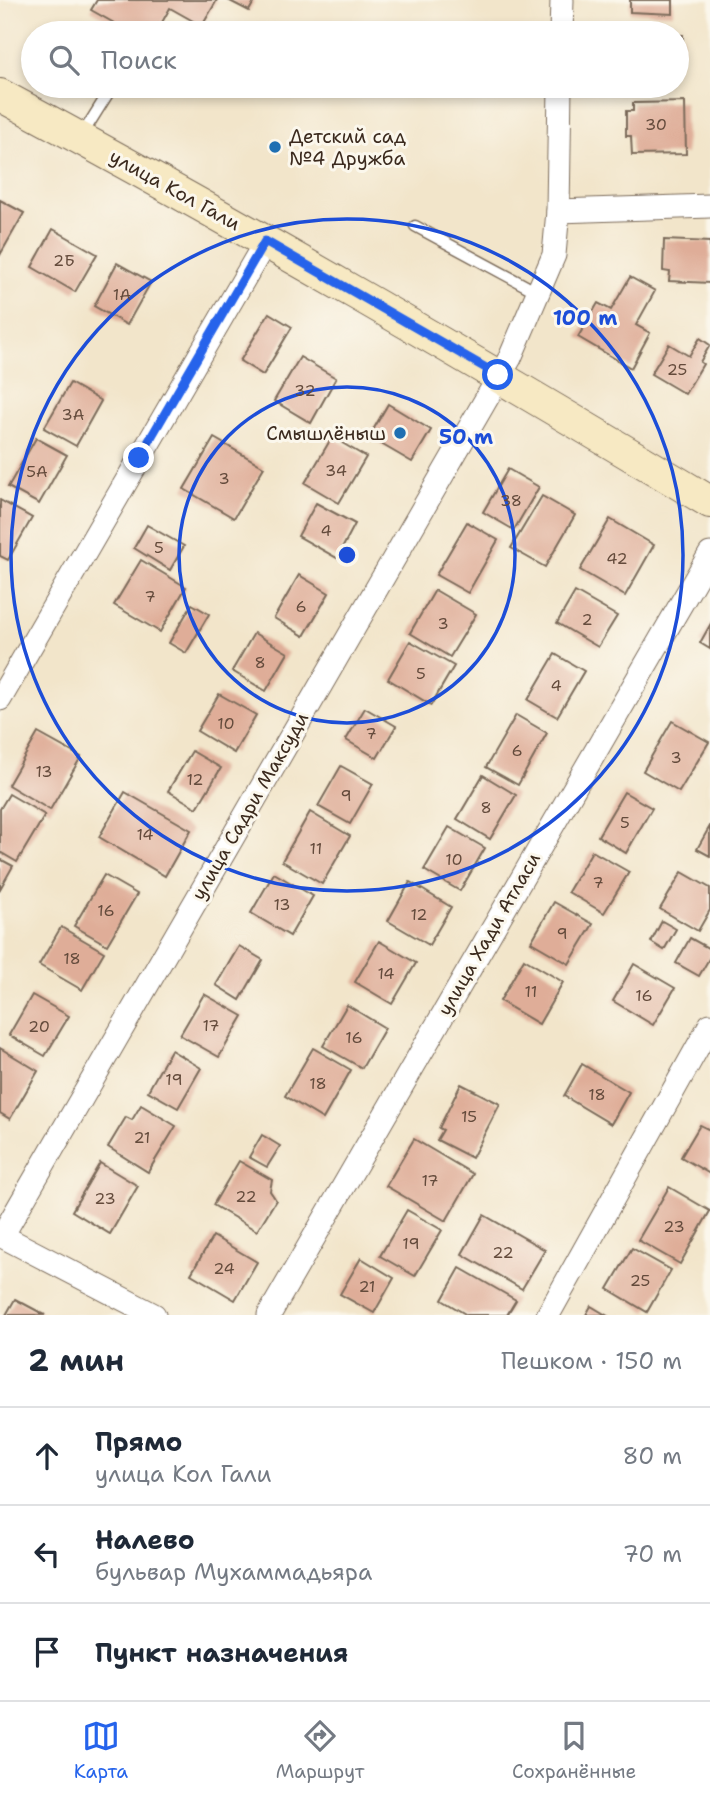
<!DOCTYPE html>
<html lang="ru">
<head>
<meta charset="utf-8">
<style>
	body { margin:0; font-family:"Shantell Sans",sans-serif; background:#f2f2f3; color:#1f2937 }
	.stop { position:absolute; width:21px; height:21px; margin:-16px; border:5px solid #2563eb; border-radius:50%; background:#fff }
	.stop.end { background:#2563eb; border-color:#fff; box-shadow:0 2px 7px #0008 }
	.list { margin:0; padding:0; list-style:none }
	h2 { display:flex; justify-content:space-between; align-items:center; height:91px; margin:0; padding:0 28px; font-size:30px }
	h2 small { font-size:23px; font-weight:400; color:#747a83 }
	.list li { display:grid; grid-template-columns:46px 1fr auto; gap:21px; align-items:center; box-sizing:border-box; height:98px; padding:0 28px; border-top:2px solid #e0e1e3 }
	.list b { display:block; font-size:26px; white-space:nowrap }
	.list p { margin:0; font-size:23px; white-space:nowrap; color:#747a83 }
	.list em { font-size:23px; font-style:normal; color:#747a83 }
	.icon { flex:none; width:38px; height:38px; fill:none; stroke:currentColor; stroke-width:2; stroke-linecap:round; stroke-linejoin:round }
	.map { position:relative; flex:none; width:710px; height:1315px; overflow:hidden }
	.search { position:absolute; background:#fff; box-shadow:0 4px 10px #0003; left:21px; right:21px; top:21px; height:77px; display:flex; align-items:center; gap:18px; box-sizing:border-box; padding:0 24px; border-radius:38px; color:#747a83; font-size:26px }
	.sheet { height:385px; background:#fff }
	nav { display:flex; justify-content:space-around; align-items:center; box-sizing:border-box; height:98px; border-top:2px solid #e0e1e3; background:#fff; font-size:19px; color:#747a83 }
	nav a { display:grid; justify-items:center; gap:4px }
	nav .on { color:#2563eb }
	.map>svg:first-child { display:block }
	.building { fill:#dfad98 }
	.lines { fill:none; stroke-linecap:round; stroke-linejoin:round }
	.lane-casing { stroke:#7b6b5a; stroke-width:13 }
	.street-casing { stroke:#7b6b5a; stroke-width:25 }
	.secondary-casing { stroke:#7b6b5a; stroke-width:34 }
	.lane { stroke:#fff; stroke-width:10 }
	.street { stroke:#fff; stroke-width:23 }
	.secondary { stroke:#f7e9c3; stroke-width:32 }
	.route { stroke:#2563eb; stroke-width:9 }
	.ring { fill:none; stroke:#1d4ed8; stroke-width:3.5 }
	.poi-dot { fill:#1f6fb2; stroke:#fbf7ec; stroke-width:2.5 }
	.labels { text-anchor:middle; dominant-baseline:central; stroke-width:6; stroke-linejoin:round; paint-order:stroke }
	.number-label { font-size:16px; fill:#644b3c }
	.poi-label { font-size:19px; fill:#3b2a1e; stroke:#fbf7ec; text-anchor:start }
	.street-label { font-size:19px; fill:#3b2a1e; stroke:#fbf7ec }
	.centre { fill:#1d4ed8; stroke:#fbf7ec; stroke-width:3.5 }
	.ring-label { font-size:21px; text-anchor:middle; font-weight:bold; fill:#1d4ed8; stroke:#fbf7ec; stroke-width:6; stroke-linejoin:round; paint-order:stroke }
</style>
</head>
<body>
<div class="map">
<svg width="710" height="1315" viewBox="0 0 710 1315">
	<rect width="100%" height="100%" fill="#fbf7ec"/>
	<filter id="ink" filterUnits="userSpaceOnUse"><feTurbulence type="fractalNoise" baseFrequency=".0143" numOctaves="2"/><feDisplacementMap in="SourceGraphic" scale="14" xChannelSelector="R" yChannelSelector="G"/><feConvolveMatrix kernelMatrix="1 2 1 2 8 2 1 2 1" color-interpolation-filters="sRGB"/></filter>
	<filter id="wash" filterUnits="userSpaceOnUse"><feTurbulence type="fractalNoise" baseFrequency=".00686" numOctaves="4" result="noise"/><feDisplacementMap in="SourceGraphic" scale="28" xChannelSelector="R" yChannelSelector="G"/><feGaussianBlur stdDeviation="1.57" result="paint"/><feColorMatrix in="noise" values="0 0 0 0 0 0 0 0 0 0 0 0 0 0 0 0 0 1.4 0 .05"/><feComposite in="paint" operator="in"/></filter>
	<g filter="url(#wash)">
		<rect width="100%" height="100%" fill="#f2e5ca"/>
		<g id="blocks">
			<g class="building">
				<path d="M97 0H217L202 26 170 8 156 33H132L91 10Z"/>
				<path d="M228 0H255L249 11Z"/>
				<path d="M630 0H673V14L630 12Z"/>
				<path d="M677 35H683L682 53 677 57Z"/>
				<path d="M685 102 686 154 632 155 631 136H626V111H633V103Z"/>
				<path d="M0 200 24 213 0 255Z"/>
				<path d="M53 229 97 254 75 292 32 267Z"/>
				<path d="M664 240 710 242V283L669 281 670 272 663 271Z"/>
				<path d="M117 263 151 282 127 325 94 306Z"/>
				<path d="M630 277 655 291 636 325 650 333 631 368 578 337 598 303 611 310Z"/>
				<path d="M269 313 292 327 263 375 240 361Z"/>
				<path d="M700 338 710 345 700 362 703 364 685 394 651 374 669 344 689 356Z"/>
				<path d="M300 357 336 378 311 423 274 401Z"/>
				<path d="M70 383 101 401 76 446 44 428Z"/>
				<path d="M388 404 431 430 412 462 369 437Z"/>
				<path d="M332 437 366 457 339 503 305 483Z"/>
				<path d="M36 438 67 455 39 504 8 487Z"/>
				<path d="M214 438 264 467 234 518 184 489Z"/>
				<path d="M508 469 539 487 514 530 483 512Z"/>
				<path d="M542 496 575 515 545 567 511 548Z"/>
				<path d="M0 500 32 518 8 560 0 556Z"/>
				<path d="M316 503 355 524 337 558 298 536Z"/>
				<path d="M610 519 654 545 625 596 580 570Z"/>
				<path d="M467 522 498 540 468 593 436 575Z"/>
				<path d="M147 525 184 546 170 570 134 548Z"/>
				<path d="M141 560 186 587 160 632 114 605Z"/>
				<path d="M299 575 329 593 304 636 274 618Z"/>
				<path d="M435 590 476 614 450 657 410 633Z"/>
				<path d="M575 592 617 616 598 647 557 623Z"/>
				<path d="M192 604 209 614 186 653 169 643Z"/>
				<path d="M710 625V649L700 643Z"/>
				<path d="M254 633 288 653 266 691 232 671Z"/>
				<path d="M410 641 454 666 431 705 388 679Z"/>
				<path d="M555 654 584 671 557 717 528 700Z"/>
				<path d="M219 694 256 715 234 753 197 731Z"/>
				<path d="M365 708 396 726 377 758 346 740Z"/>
				<path d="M516 715 547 733 518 785 486 767Z"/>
				<path d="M672 721 709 742 679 792 643 771Z"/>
				<path d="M38 733 81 757 50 810 8 785Z"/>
				<path d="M192 751 221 768 197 808 168 791Z"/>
				<path d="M341 766 373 784 350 824 318 806Z"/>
				<path d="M483 775 516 795 490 839 457 819Z"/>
				<path d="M125 792 191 830 165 876 99 837Z"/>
				<path d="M624 792 652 808 626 853 598 836Z"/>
				<path d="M9 794 45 815 17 862 0 852V809Z"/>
				<path d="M310 812 350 836 322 884 282 861Z"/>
				<path d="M710 826V856L697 849Z"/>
				<path d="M449 827 485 848 460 891 424 870Z"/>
				<path d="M592 851 629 872 604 913 568 892Z"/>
				<path d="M0 859 13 866 0 889Z"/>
				<path d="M682 872 710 888V910L698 931 660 909Z"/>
				<path d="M274 873 313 896 290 936 251 913Z"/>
				<path d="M104 875 137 894 107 945 74 926Z"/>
				<path d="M410 882 451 907 429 945 388 921Z"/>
				<path d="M554 902 593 924 569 964 531 942Z"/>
				<path d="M662 921 676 929 664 950 651 942Z"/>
				<path d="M61 927 104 952 82 990 39 965Z"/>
				<path d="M690 938 710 949V957L699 976 676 963Z"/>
				<path d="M379 941 416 963 392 1004 355 982Z"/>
				<path d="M239 946 263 960 240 1000 216 985Z"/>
				<path d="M524 959 563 982 539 1024 500 1001Z"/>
				<path d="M634 964 675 988 653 1025 613 1001Z"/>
				<path d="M204 994 243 1016 219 1057 180 1035Z"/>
				<path d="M32 995 69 1016 45 1056 9 1035Z"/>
				<path d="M347 1005 385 1028 362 1068 323 1046Z"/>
				<path d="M0 1048 38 1071 10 1119 0 1113Z"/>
				<path d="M313 1048 351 1070 323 1119 285 1096Z"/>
				<path d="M171 1050 201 1068 178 1108 148 1091Z"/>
				<path d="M582 1064 629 1092 611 1124 564 1096Z"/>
				<path d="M461 1084 500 1104 472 1158 437 1140 443 1130 439 1128Z"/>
				<path d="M141 1105 176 1126 148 1172 108 1147 126 1117 132 1120Z"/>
				<path d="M700 1125 710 1130V1174L681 1157Z"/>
				<path d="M262 1135 280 1146 267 1167 249 1157Z"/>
				<path d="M414 1139 473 1174 446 1221 386 1186Z"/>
				<path d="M239 1161 272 1180 270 1191 276 1200 257 1231 213 1205Z"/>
				<path d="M100 1163 138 1186 110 1234 72 1211Z"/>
				<path d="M669 1187 710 1211 680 1264 638 1240Z"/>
				<path d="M407 1210 442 1230 415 1276 380 1256Z"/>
				<path d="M484 1215 545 1250 522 1289 462 1254Z"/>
				<path d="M213 1236 257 1262 235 1300 191 1274Z"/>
				<path d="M632 1248 671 1270 647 1312 608 1289Z"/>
				<path d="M361 1258 394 1278 374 1313 340 1294Z"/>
				<path d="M460 1268 516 1300 507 1315H467L442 1300Z"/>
				<path d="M15 1299 45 1315H6Z"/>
				<path d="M591 1306 606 1315H586Z"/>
			</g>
		</g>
	</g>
	<g filter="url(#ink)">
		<use href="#blocks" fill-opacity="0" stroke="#7b6b5a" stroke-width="2"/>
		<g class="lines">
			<g class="lane-casing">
				<g id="lane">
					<path d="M82 135 112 87"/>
					<path d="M415 226 537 292"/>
				</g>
			</g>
			<g class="street-casing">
				<g id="street">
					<path d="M561 33 562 0"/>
					<path d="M558 211 710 206"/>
					<path d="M0 699 266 241"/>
					<path d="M0 1235 154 1315"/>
					<path d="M2 1236 510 358 554 255 558 211 560 86"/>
					<path d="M269 1315 710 554"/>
					<path d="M548 1315 710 1025"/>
				</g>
			</g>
			<g class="secondary-casing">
				<path id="secondary" d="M0 95C241 224 476 362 710 502"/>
			</g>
			<use href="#lane" class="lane"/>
			<use href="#street" class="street"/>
			<use href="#secondary" class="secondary"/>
		</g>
	</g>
	<g class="lines" filter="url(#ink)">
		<path class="route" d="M139 458 265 241 498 375"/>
	</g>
	<g class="ring">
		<circle cx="347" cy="555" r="168"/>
		<circle cx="347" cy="555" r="336"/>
	</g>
	<g class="poi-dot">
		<circle cx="275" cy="147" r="7"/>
		<circle cx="400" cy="433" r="7"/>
	</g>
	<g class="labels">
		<g class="number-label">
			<text x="656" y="124">30</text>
			<text x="64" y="260">2Б</text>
			<text x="122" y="294">1А</text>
			<text x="677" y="369">25</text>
			<text x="305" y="390">32</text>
			<text x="73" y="414">3А</text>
			<text x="336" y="470">34</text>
			<text x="37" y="471">5А</text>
			<text x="224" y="478">3</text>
			<text x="511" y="500">38</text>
			<text x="326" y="530">4</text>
			<text x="159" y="547">5</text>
			<text x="617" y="558">42</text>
			<text x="150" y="596">7</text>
			<text x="301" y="606">6</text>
			<text x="587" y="619">2</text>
			<text x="443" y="623">3</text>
			<text x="260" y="662">8</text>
			<text x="421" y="673">5</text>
			<text x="556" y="685">4</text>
			<text x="226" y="723">10</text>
			<text x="371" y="733">7</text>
			<text x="517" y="750">6</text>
			<text x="676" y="757">3</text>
			<text x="44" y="771">13</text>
			<text x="195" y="779">12</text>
			<text x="346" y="795">9</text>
			<text x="486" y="807">8</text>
			<text x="625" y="822">5</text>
			<text x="145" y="834">14</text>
			<text x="316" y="848">11</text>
			<text x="454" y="859">10</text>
			<text x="598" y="882">7</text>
			<text x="282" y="904">13</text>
			<text x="106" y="910">16</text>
			<text x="419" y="914">12</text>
			<text x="562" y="933">9</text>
			<text x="72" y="958">18</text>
			<text x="386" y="973">14</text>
			<text x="531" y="991">11</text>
			<text x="644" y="995">16</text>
			<text x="211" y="1025">17</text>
			<text x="39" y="1026">20</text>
			<text x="354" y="1037">16</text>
			<text x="174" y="1079">19</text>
			<text x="318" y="1083">18</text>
			<text x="597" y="1094">18</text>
			<text x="469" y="1116">15</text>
			<text x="142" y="1137">21</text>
			<text x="430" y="1180">17</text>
			<text x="246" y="1196">22</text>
			<text x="105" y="1198">23</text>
			<text x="674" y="1226">23</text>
			<text x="411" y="1243">19</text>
			<text x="503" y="1252">22</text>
			<text x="224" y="1268">24</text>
			<text x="640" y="1280">25</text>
			<text x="367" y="1286">21</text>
		</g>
		<g class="poi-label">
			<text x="289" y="136">Детский сад<tspan x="289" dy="22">№4 Дружба</tspan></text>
			<text x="386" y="433" text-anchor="end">Смышлёныш</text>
		</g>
		<g class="street-label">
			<text transform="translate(175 190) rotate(29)">улица Кол Гали</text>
			<text transform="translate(250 806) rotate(-60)">улица Садри Максуди</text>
			<text transform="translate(489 934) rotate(-60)">улица Хади Атласи</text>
		</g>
	</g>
	<circle cx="347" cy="555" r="10" class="centre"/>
	<g class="ring-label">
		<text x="585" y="325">100 m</text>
		<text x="466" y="444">50 m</text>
	</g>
</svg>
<div class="stop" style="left:498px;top:375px"></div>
<div class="stop end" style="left:139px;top:458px"></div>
<div class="search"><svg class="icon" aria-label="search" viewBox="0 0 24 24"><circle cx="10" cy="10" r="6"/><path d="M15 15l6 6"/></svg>Поиск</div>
</div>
<section class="sheet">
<h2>2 мин<small>Пешком · 150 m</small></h2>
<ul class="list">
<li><svg class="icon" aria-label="ahead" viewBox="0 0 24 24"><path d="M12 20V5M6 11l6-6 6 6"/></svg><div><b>Прямо</b><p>улица Кол Гали</p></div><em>80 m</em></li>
<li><svg class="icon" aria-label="left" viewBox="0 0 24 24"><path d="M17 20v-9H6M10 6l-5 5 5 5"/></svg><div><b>Налево</b><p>бульвар Мухаммадьяра</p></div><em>70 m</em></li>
<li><svg class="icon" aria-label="arrive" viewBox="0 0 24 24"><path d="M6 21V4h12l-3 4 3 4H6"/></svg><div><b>Пункт назначения</b></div></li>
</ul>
</section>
<nav>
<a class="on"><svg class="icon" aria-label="map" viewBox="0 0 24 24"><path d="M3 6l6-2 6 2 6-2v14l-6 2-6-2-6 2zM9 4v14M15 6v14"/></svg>Карта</a>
<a><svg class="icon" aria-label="directions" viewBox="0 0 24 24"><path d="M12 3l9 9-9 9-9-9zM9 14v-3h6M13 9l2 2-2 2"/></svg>Маршрут</a>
<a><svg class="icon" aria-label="saved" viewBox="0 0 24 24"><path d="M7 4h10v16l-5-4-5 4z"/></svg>Сохранённые</a>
</nav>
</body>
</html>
